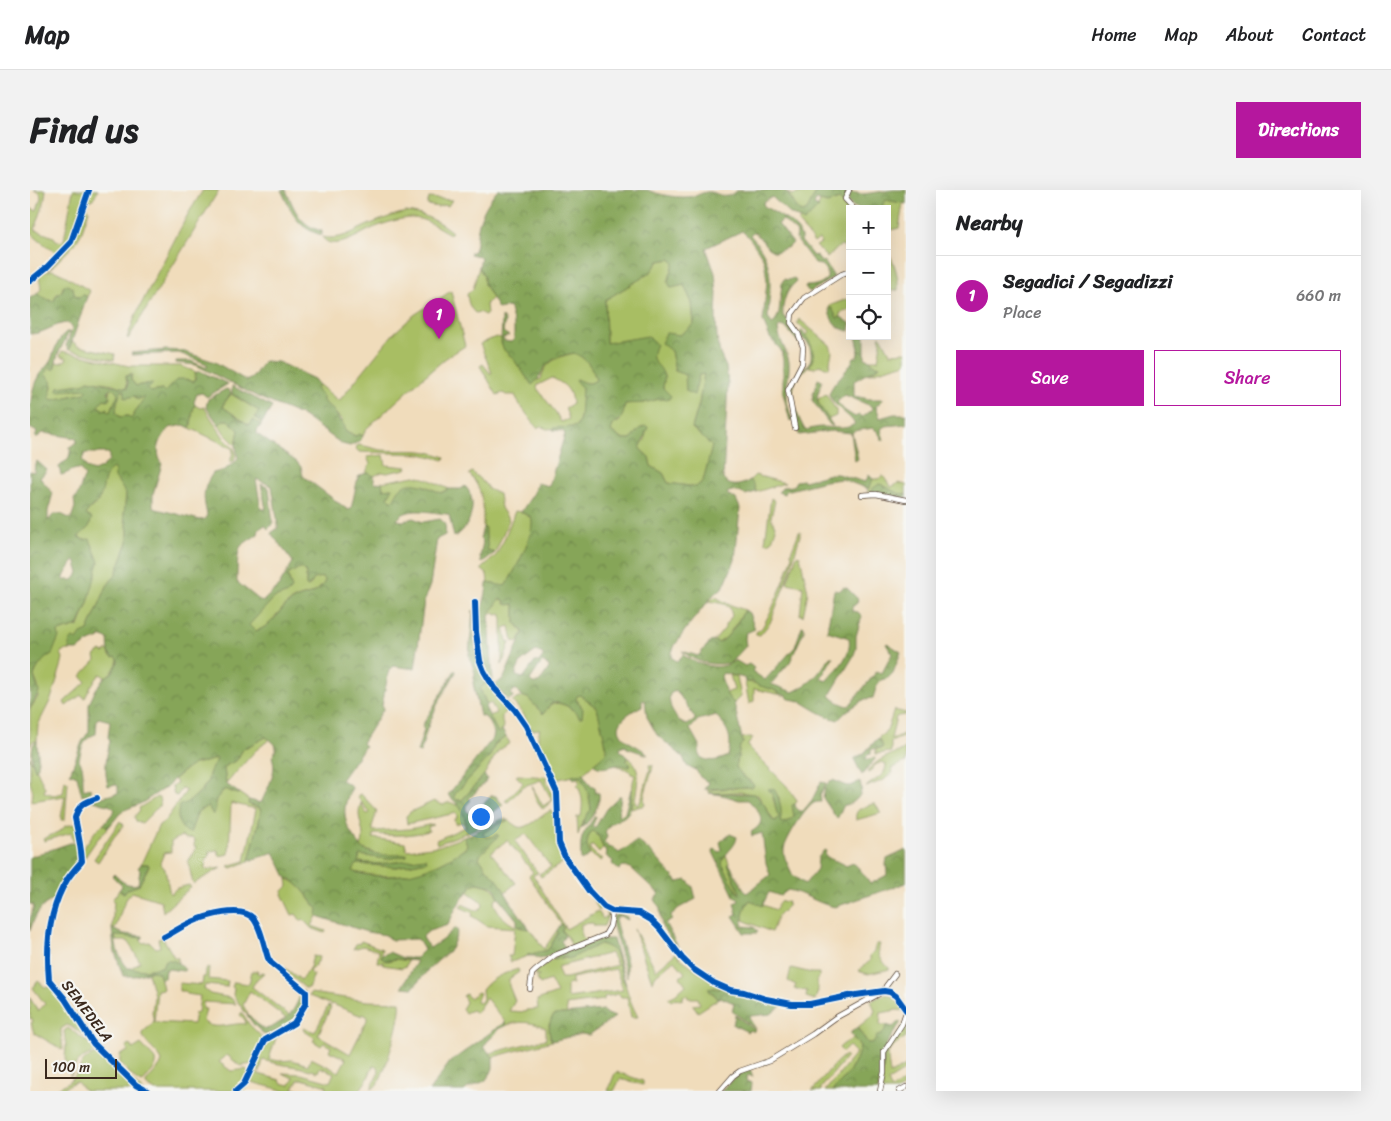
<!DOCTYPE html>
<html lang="en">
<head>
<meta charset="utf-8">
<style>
	body { margin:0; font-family:Sriracha,sans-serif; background:#f2f2f2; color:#202124 }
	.controls { position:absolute; right:15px; top:15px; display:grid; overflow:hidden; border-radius:0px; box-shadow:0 5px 20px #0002 }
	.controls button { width:45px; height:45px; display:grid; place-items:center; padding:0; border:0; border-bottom:1px solid #e0e0e0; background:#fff; color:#202124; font:25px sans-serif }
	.scale { position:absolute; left:15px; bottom:12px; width:72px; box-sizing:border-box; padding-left:5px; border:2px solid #3b2a1e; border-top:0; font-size:14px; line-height:18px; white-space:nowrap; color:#3b2a1e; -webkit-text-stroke:4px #f6f6f2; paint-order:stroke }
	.you { position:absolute; left:450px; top:626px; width:18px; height:18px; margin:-12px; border:4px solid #fff; border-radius:50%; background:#1a73e8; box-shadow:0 0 0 8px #1a73e833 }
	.badge { display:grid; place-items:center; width:32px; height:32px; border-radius:50%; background:#b5179e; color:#fff; font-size:16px; font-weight:700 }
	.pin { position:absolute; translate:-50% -41px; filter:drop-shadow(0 1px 2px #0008) }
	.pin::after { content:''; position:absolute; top:26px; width:18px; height:15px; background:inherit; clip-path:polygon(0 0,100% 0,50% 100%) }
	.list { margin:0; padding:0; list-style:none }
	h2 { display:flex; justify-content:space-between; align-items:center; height:65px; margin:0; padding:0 20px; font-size:21px }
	h2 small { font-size:16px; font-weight:400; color:#757577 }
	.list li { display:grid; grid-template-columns:32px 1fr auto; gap:15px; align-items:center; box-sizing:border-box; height:80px; padding:0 20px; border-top:1px solid #e0e0e0 }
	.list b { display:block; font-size:19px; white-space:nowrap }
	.list p { margin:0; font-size:16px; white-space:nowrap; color:#757577 }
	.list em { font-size:16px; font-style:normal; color:#757577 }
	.actions { display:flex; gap:10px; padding:15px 20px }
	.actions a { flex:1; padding:11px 0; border:1px solid #b5179e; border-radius:0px; text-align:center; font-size:18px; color:#b5179e }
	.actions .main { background:#b5179e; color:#fff }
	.icon { flex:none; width:28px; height:28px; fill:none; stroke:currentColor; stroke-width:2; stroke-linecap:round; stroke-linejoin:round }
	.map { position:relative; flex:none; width:876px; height:901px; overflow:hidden; border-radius:0px }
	header { display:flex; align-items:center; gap:30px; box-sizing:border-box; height:70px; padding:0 25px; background:#fff; border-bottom:1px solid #e0e0e0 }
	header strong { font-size:24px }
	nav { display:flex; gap:28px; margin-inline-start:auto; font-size:18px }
	.intro { display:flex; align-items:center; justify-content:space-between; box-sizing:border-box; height:120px; padding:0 30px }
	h1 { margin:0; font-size:35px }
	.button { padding:12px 22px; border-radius:0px; background:#b5179e; color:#fff; font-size:18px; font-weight:700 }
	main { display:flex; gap:30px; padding:0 30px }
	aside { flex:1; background:#fff; border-radius:0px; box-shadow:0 5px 20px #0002 }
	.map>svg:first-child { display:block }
	.grass { fill:#a8be63; stroke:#727440; fill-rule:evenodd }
	.forest { fill:url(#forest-crowns); stroke:#60683c; fill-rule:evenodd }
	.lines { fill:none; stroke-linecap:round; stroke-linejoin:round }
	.street-casing { stroke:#564536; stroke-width:6 }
	.street { stroke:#fff; stroke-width:4.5 }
	.cycleway-casing { stroke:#f6f6f2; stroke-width:9 }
	.cycleway { stroke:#0057b8; stroke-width:6 }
	.labels { text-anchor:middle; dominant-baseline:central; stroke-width:4.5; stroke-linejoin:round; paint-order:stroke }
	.street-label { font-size:15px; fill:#3b2a1e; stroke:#f6f6f2 }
</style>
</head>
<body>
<header>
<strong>Map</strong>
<nav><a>Home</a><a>Map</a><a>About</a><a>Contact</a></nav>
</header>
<div class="intro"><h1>Find us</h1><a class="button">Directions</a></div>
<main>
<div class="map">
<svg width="876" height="901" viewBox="0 0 876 901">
	<defs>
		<pattern id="forest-crowns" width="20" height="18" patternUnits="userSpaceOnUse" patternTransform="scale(1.25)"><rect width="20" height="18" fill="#86a559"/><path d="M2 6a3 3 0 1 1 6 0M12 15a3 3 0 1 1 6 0" fill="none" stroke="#6f8749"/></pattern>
	</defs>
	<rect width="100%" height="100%" fill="#f6f6f2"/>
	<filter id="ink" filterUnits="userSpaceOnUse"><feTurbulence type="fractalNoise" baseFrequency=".02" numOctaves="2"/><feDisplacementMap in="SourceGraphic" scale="10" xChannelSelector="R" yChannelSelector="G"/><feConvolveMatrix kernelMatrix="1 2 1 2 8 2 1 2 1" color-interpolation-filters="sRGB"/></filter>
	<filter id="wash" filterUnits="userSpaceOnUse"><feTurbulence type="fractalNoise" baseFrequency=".0096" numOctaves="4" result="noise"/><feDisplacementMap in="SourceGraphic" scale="20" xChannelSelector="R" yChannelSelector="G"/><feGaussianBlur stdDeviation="1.12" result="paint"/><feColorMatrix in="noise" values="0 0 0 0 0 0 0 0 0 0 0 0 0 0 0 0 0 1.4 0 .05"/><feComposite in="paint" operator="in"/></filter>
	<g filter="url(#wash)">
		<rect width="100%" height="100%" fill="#f0dcbb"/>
		<g class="grass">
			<path d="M4 0H16L14 13 5 40 24 47 26 50 31 52 34 50 43 0H57L41 46 38 52 26 63C18 55 3 50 0 38 0 32 0 24 0 18L7 21 11 8 10 3Z"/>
			<path d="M61 0H68L64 8 59 11 57 16 59 20 51 44 45 54 21 78 18 80 38 57Z"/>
			<path d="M173 0H189L98 149 97 148 106 124 158 24Z"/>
			<path d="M784 0 788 1 777 20 773 23 769 21 758 3 762 5Z"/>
			<path d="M399 8 422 10 418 16 414 15 408 17 397 15Z"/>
			<path d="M809 9 822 19H820L817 25 820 26V62L811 55 797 68 786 56 791 53 789 49 784 53 778 44 768 33 770 29 774 32C780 26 788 20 790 11L798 13Z"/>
			<path d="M856 10 873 13 869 38 857 41V19H845L852 18 853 14Z"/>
			<path d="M376 22C394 24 409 31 422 42L420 44C408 38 396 28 382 28 369 28 353 34 341 39 328 45 303 63 292 47 310 51 322 42 338 35 350 30 363 25 376 22Z"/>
			<path d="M857 60C864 71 869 86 868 100L861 101V107L857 110V96L860 83Z"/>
			<path d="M641 69 644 73 641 98 654 95 662 113 664 134 650 145 641 161 645 181 669 185 674 184 669 214 662 238 683 256 673 291 666 297 638 293 633 283 621 276 619 267 610 259V256L615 250 616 241 609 239 601 249H591L581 241 582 235 590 231 595 214C601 213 607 214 613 213 623 211 628 208 639 209L633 198 634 186 623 171 622 163 576 153 575 110 620 83 629 71Z"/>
			<path d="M449 77 454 87V94L462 108 456 114 457 124 454 125 450 122 445 123C439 117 438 112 437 104L443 99Z"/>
			<path d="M23 80 36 86 60 101 57 107 54 105 48 107 45 106 43 102 33 96 32 101 26 105 24 111H21L8 105 7 104 11 99 9 86 14 82Z"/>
			<path d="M421 101 435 156 416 168 389 191 336 239 333 246 329 244 326 246 316 242 313 238 312 230 293 211 286 199 288 194 309 211 363 144 384 125Z"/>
			<path d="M817 109 820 110V120L810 123 811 127 807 128 799 118V116Z"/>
			<path d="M769 129 800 155 802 161 799 178 789 175 785 178 779 177C786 167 782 154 775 146L778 142 767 133Z"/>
			<path d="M849 146H851L860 163 876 162V173L838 184 850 176 843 174 840 170H848L851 153Z"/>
			<path d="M466 147 471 148 474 160 482 167 500 192 511 189C515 171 528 167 544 163 556 168 563 177 566 190 559 196 553 193 546 189 549 192 552 196 552 199 555 210 551 226 547 236L544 237 517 239 510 236 507 238 490 215 485 205H476L473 203 467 205 450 176 453 174 460 183H462L450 154ZM522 188C536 195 541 199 542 214L535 218 539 229 531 232 526 223 507 198 508 195Z"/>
			<path d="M42 151 48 156 85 164 84 170 39 160Z"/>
			<path d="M32 161 99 176H151L166 182 164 192 158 190 135 202 132 200 120 202 118 199 121 193 106 196 101 190 102 184 96 186 97 198 95 199 83 194 58 190 53 194 29 197 42 200 56 199 57 201 55 203 23 210 19 208C24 191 22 198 15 184L19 177 24 180 26 172 30 173 36 170 37 168 30 166Z"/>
			<path d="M83 198 87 201 88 204 80 223 77 221 78 218 74 220 67 216 74 209 78 210 80 199Z"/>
			<path d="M92 200H94L98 208 103 205 110 209 113 207 114 208 101 230 98 226 91 227 86 222 87 212Z"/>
			<path d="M201 204 229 221 225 227 232 233 231 235 223 230 219 235 193 217V215Z"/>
			<path d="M796 204 806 220V226L799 229C794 224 788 217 788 209Z"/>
			<path d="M165 215 170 218 174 217 194 248 204 258 206 264 204 271 200 272 203 262 202 258 160 238C163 229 161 222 165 215Z"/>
			<path d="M193 230H198L209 240 206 255 195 244 189 235Z"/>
			<path d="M327 255C335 255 343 259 351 260 374 262 391 257 415 267L414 270 391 264 329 262 326 259Z"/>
			<path d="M354 265 356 275 377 277 376 279 357 283 352 282 344 286 339 283 335 284 340 274 337 267Z"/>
			<path d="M82 278 85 280 96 304 94 326 98 340V352L86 384 77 396 58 441 39 457 40 460 32 461 31 463 33 468 31 477 21 509 8 535 7 550 3 551 0 556V519L8 507V496L4 486 6 479 17 466 28 442 49 436 58 413 62 394 54 350 48 347 59 337 56 324 58 320 68 312 76 284Z"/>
			<path d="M442 282 456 295 458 299 469 304 471 318 479 330 465 363 458 361 456 355 457 350 455 347V338L453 337C453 316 454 300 439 284Z"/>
			<path d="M725 285 755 293 726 302 724 295 720 290Z"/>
			<path d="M385 286 398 289 419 299 411 303 393 295 362 311 359 310 358 307 362 298 353 299 352 292Z"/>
			<path d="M853 286 861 297 869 293 876 295V304H870L858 300 842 299 843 302H837L843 289H848Z"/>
			<path d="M741 308 745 311 741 327 746 339 742 351 738 353 735 352Z"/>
			<path d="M485 321 491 322 503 329C504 343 484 387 474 397L458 393 457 384 451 379C456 373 463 370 467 364 469 360 470 356 473 352Z"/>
			<path d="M769 342H771L759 384 740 433 730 445 726 444V442L732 438 741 421 754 391 762 368 761 362Z"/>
			<path d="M767 365 770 366 778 402 773 426 770 425 773 396 757 393Z"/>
			<path d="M269 378 273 379 276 382V395L279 397C283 390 285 386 294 388L295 391C286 407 274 403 261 411 248 420 243 437 225 441L218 435 244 408 258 403 261 395 258 387 259 384Z"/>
			<path d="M686 407 698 414 715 420 697 447 688 453 684 451 695 438V435L702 426 700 418 694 414 679 411 683 408Z"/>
			<path d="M473 409 475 414H483L485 418V433L490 438 493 443 488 452 483 451 480 436 474 438 477 451 480 452 472 475V424L466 425 465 423 459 425 469 410Z"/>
			<path d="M78 460 80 466 88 468C88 475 82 484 75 487L70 484 61 496 55 508 51 505 36 516 34 512 56 492 51 486 66 470 65 466 71 461 74 463Z"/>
			<path d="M700 485 707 487 711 506 704 513 699 509 696 503 704 500Z"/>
			<path d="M458 491 482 518C471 523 470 527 474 538L468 544 459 526 466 523 461 513 457 515 450 499Z"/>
			<path d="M715 492C724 492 746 499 752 505L724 499V511L719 514Z"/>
			<path d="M550 505 567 518 575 548 576 563 553 584 524 590C516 574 503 557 510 539L502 540 500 538 494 525 482 511 494 506 498 508 513 524 521 514C530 511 545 518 549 527L551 515 546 509V506Z"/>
			<path d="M864 520 876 523V525L868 526 866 527 861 549 876 543V545L861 552V562L846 564V559L852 558 851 552 848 548 857 541Z"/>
			<path d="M236 547 240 549 225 561 196 594 194 579 197 575 207 570 213 559Z"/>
			<path d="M476 547 480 553 468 561 454 585 432 610H427L424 607 425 604 460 566 465 554Z"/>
			<path d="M720 547 723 548 718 555V557L756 595 767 610V612L763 615 764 627 757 632 750 633 749 607 741 602 749 627 746 631 743 630 728 605 711 602 679 603 677 600 706 598 722 593 712 585 706 577 710 556 713 553 712 548Z"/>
			<path d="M876 559V572L862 578 863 582 854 590 836 597C844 589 856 587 856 574L852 572 845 575 839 583 837 582C849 567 859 566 876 559Z"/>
			<path d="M0 567 5 580H7L15 598 14 602 24 605 33 603 35 590 38 592 35 630H31V627L35 606 2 611 3 602 0 592Z"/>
			<path d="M597 567C614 576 606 596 605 612L606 614 608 615 611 610 620 580 619 575H623C622 587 611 606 615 615L601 619 603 592 605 585 601 584 600 581 586 575 589 574 599 577 601 575 596 571Z"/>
			<path d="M186 568 187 570 179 584 178 591 174 597 164 608 155 614 160 643 168 621 178 616 183 624 185 621 186 609 195 599 207 604 209 603 219 610 218 614 230 618 231 623 219 671 202 678 198 676 215 671 226 619 201 613 199 664 189 666 188 660 180 661 179 667 176 669 175 679 178 680 191 678 163 694 158 671 166 658 164 656 165 650 161 648 157 649 151 646 141 652V662L134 663 130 673 135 679 140 704 147 698 159 695 161 697 133 722 131 711 102 702C92 711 90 728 85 739H82L84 711 82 710 89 700 94 703 98 699 109 695 119 676 118 674H111L129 635 135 631 156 601 152 598 147 606 144 605 142 597 147 593 144 589C150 584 158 576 165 574 174 571 177 573 186 568Z"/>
			<path d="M488 585 517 587C515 594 523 601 524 609L513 619 506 610 502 596 513 616 522 610 511 590 494 596 478 612 475 611 493 593 486 586Z"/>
			<path d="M550 586 558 599 561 620 553 632 548 645 547 627 551 626C553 614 553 605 547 595L550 593 546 587Z"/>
			<path d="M331 604 347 621 342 637 343 641 379 639 403 634V635L398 637 399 641C379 646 364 646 344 644L343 648 375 653 377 660 409 656 434 647 437 655C433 662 425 665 419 669 409 673 400 680 390 682 369 687 345 687 324 682L323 680 327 674 366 677 397 671 349 674 328 672 330 665 356 669 377 666H352L331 658C338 638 324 631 331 613L335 622 338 624 340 623 328 608V605Z"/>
			<path d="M127 607 131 610 129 616 112 633 107 632 104 627 110 620 109 618Z"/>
			<path d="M404 611 413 615 419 612 430 616 437 633 436 643 407 654 406 650 435 637 432 632 425 634 424 629 427 628 426 623 377 634 376 626 380 622Z"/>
			<path d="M842 614H845L851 623 826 630C824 618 833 618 842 614Z"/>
			<path d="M520 621H522L525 627 528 655 535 671 511 687 509 684 521 677 496 644 485 651 508 683 503 685 536 739 568 721 573 729 578 725 573 718 569 720 557 700 579 723 574 736H564L563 733 551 734V746L557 752 542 757 538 748 532 741 533 737 499 686 503 682 477 650 461 663 486 693 474 703C468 688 458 684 452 671L449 670 450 665 461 654 462 647H454L453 644 454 642 478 630C481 632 484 635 488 637 498 640 511 625 520 621Z"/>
			<path d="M90 631 94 635 84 647 68 672 64 669Z"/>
			<path d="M45 634 47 645 45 649 43 650 41 643 14 651 13 649 32 640 35 636Z"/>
			<path d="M74 634 78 638 66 651 55 667 53 665 52 659C60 651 64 639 74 634Z"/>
			<path d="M561 641H564L569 647 573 658 569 663 563 656H561L560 659 568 667 573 669 571 671C557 663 552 657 561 641Z"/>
			<path d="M696 665 699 673 698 674 710 703H708L692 674V669Z"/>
			<path d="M257 689C272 693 278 709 288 719L289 722 282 736 296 741 295 743 281 738 273 729 271 731 266 724 262 725 252 704 253 701 258 696Z"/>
			<path d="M448 693C460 696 465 697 469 708L466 709 464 713C470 728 485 740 499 738L514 759 527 740 528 743 518 760 498 765V766L481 772 478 766H482L485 738 457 736 442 726 443 723 430 717 432 714 448 721 453 716 452 712 438 702 443 694Z"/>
			<path d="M720 710 746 720 749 712 758 711 757 714 759 715 748 726 741 742 713 730V720Z"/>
			<path d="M604 739 626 780 646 763 649 767 690 797 689 799 684 798 681 799 679 801 685 805 688 809 668 822 663 815 670 814 668 808H658L657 805 653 806V809L650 810 646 808 641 811 638 808 645 805 656 795 650 787 655 783 644 770 626 785 622 792Z"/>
			<path d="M85 745 113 748 110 750 113 753 120 752 126 758 130 757 128 749 133 748 144 767 148 768V774L135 770 132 777 115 780 99 779 110 772 98 751H86Z"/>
			<path d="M331 751 352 759 351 767 358 771 366 769 378 771 376 776 372 778 353 775V772H347L349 761 333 756 323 759 326 754 330 753Z"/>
			<path d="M570 754 582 758 584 761C594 783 596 806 608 827H601L597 807H591L589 804 574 807V810L536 815 537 824H531L519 834 520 848 522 851 463 867 460 863 516 849V838C503 832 489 830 475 836V832L456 808 446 823 442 820 435 823 432 819 436 812 433 806 436 804 439 808 448 802 450 803 446 812 450 813 453 809 452 800C462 787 473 784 488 779L489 782 479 789V796L485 811 479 821 496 822V820L508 819 507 810 527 803 520 790 510 794 507 789 509 785 506 787 505 784 506 781 523 769 542 768 548 764 555 762 560 758ZM581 763 587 775 536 788H531L527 777ZM586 779 593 800 537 808V795L542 794V788Z"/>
			<path d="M846 754H850C846 765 852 771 860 779L838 784 828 781 840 771V765L844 761Z"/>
			<path d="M283 766 289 767 288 772 285 773V776L279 781 281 784 284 785 278 798H275L242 771 244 770 271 790 280 777Z"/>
			<path d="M179 777 178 789 198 791 197 797 175 795 174 799 180 804 201 808 206 814 173 812V819H176L173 831C184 842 202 832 216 834L215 830 210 825 212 822 219 834 233 848 234 852 222 874 210 876 197 865 189 872 201 881 216 879 219 883 211 895 203 901H125L116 895V892L130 876 132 871C127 860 115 856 112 843L124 832 122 823 124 805 118 783 122 781 129 782 133 799 127 800 124 832 163 834 165 823 168 822 170 806 156 804 155 801H149V793L172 795 173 787H175L176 779Z"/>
			<path d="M761 778 782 783H789V787L787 791 788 801 785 810 776 807 777 801 764 799 766 795 758 791Z"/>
			<path d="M222 781H228L227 783 230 784 233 782 234 783 227 789 222 797 259 825 257 829 220 801 213 815 218 824 217 825 203 805 204 798 202 797 204 792 219 794Z"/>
			<path d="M8 791 15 797H22L35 812 59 849 42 837 37 835 31 839V842L33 860 4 843 1 833 3 832 2 828 0 829V808L8 821 15 814 3 798Z"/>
			<path d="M280 803 337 811 370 812C373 823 356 879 349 891 348 894 345 897 342 899V896L349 882 348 877 343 876 337 890 329 901H296L297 896 272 889 268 890 263 899 290 901H253L252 900 221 892 212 901H208L219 890 222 882 250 890 251 893 260 895 264 888 252 883 271 884 300 892 304 883 290 877 288 882C270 876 252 876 233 870L230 882 228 881C224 872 233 857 238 850 240 846 245 845 249 843L250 845 246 848 239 869 249 871 262 870 278 875 281 868 309 882 316 869 299 861 301 857 294 853 291 856 283 851 285 848 273 840 274 838 285 842 298 816 301 817 288 845 320 864 337 830V826L333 824 332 826 302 814V815L279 806Z"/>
			<path d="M855 804C865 805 869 814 875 821L867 820 851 823 850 835H856L855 840 843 854H841C833 851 834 842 827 838L843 825 845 820 841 811Z"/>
			<path d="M874 834H876V847C855 861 857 860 860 884L876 876V880L858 891 861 899 876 891V896L867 901H851L855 863Z"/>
			<path d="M38 838 66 858V861L54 867 47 872 40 887 41 882 35 869 36 856 34 841Z"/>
			<path d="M823 848 830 856C828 873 814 889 802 901H795L826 863 819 856 813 862 809 858C814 852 819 852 823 848Z"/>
			<path d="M99 854 103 859 111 854 126 870C128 879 117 885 113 893L107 891 90 873V865L98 861 96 856Z"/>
			<path d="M70 863 113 901H55L47 892C37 893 36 901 23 901 29 897 36 894 41 890 54 878 47 868 70 863Z"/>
			<path d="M815 865 817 867 791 898V901H782C793 889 802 874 815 865Z"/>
			<path d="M587 882 613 891V895L590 889 584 901H578L585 883Z"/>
		</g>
		<g class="forest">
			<path d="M251 0H256C265 20 269 35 292 41V45C266 38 262 22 251 0Z"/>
			<path d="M468 0H617C630 5 650 9 664 6 669 5 675 1 680 2 693 4 693 11 706 1L755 0 769 21 773 22 777 20 787 0 817 2 816 12 822 19 816 18 815 14 809 9 798 13 786 10 784 15 789 17 774 32 759 23 742 7 733 13 734 16 760 32 768 40 771 47V51L783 66 786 65 791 72 794 71 804 87 780 102 775 98 776 96C784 96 792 94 797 88 798 83 795 78 791 75L785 74 766 49 767 43 753 30 748 34 763 53 759 57 745 62 738 58 725 42H723L720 45C746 73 740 92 738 127L740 131 742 134 745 132 749 123 752 93 754 89 758 90 764 88 766 92C756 100 752 113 753 126 762 132 766 143 771 152H768L755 137 750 136 748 139C749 151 757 160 759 172 760 184 756 195 757 207 757 214 760 223 762 230L760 231 753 203V170L751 160 740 148 733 131 737 91 735 76 733 68 721 50 712 41 676 58 685 83 687 103 686 127 687 147 690 164 696 177 698 194 693 289C700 298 711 296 720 290L724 295 726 302 715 305 713 303 701 301 697 303 698 305 706 309 710 318 705 370 693 398 685 403 658 436 645 455 642 462V468L647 471 653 465C667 474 691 483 705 470L715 476 719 474 724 478 722 481 735 490 765 457 772 436H774V441L760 472 741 494 763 502C783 492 788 485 800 467H803L791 488 796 491C807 479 822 466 819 448L797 441 804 400 809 401 814 397 817 398 828 409 827 413 822 417V421L828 422 832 426 826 446V459L823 467 800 505C803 510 813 515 819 516L847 481 852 483 862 464 856 454 857 453 871 462 863 483 858 488 851 490 847 495 843 508 835 509 817 521 808 530C796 527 783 519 772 512 768 510 761 510 757 508L756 505H752C744 497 731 499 723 492H715L714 488 693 483 691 486C694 496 695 506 704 513L713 553 710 556 706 577 712 585 724 595 723 597 674 599 679 593 670 587 666 580 662 579 657 576 653 567 627 545 617 527 615 510 612 511V516C598 523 577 536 598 551 605 556 612 558 618 565L597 558 594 555 591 557 590 560 597 567 596 571 601 576 599 577C595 576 591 574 587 575 578 576 571 581 563 574L576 563 577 559 567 518 550 505 547 506 546 509 553 519 552 527H549C546 520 529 509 521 514 518 516 516 521 513 524L498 508 491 506 486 499 481 503 483 507 478 510 466 497 465 495 474 488 493 443 491 438 485 433V418L484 414 477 415 473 409 469 410 459 425 463 491C448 476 454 462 449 444 448 438 446 434 446 428 452 423 457 402 457 394L458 393 475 396C484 384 507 340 501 327L491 322 503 304 507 293 519 296 535 244 533 241 523 240V238L544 237 547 236 550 228 552 198 545 190 546 189C553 192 559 196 566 190 563 177 556 168 544 163 534 165 524 167 517 175 510 182 512 187 502 195L482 167 474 160 471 153 472 127 475 131 473 142 479 146 473 148 474 151 481 152 484 149V136L480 119 478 117 468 119 454 94V87L449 77 451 68 449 66 440 64 441 62 444 61C447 53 446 46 448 38 450 25 459 10 468 0ZM641 69 644 73 638 92 641 98 654 95 662 113 664 134 650 145 636 143 631 153 641 161 645 181 655 185 656 201 664 205 669 185 674 184 669 214 662 238 682 256 673 291 666 297 638 293 633 283 621 276 619 267 610 259 618 237 615 236 609 239 601 249H591L581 241 583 235C592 229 594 225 595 214 601 213 607 214 613 213 623 211 628 208 639 209L641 206 633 198C633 195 635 189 634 186 629 170 617 175 626 154L618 146 576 153 575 110 620 83 629 71ZM506 461 513 464V466L509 472H505L493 488 486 486V483L491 472ZM512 472 519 476V478L509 493H503L500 490ZM646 500 665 528 664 531 657 535C646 533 637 514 640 504ZM686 525C698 540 703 546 698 566 688 571 678 573 669 566V555L660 539 668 530Z"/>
			<path d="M863 0H876V14L856 10 853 14 852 18C838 19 813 23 819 2L833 4Z"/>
			<path d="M35 94 43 98 45 106 48 107 54 105 57 107 39 160 36 156 42 139 38 133C25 133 14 144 0 144V108L7 104 21 111H24L26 106 32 101Z"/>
			<path d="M799 118H802L807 128 811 127 820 133V141C808 140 799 130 799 118Z"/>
			<path d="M772 141C802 179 764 173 763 203 763 216 769 229 775 240 781 239 787 237 792 237 805 237 813 241 825 234 818 223 803 217 799 204 804 189 819 182 824 167H827L829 159 826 146H835V168L840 170 843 174 850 176 824 191V206L839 209H854L846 216 850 228 864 224H876V234L855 236 851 239 854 250 853 251 848 242 843 238 824 241 822 243 828 269 825 271 821 243 802 241 769 245 760 201 761 196 771 179C783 175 783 163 778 153L772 148 770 142ZM815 205 841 216 842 219 832 227 829 225 825 227 814 220 807 212Z"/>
			<path d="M36 142H39L28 164 24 180 19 177 15 184 21 191 22 196 19 208 23 210 55 203 57 201 56 199 27 201 26 200 29 197 53 194 58 190 97 198 98 192 95 187 101 184V190L106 196 122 193V195L118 199 120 202 132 200 135 202C146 189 147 186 164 192L166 187 165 183 170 181 198 194 177 207 172 203 167 204 164 212 165 215C161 222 163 229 160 238L154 235 139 238C130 249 124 261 132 274L123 304V318L170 330 175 329 177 325C173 307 172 299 183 283L195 280C199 275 204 274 208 269L206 255 209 240 198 230H193L189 235 176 217 178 209 196 199 199 200 201 204 193 214V217L219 235 223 230 231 235 227 241V244L267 272 271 277 273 286 318 320 321 319 328 287 333 284 339 283 344 286V292L346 293 352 292 353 299 362 298V300L358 307 362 311C366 307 367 300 372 297 384 289 399 298 411 303L419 299H431L435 296C449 310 441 339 424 347L419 325 417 324C403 323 376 315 367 330L373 331 383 328 393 332 410 329C416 333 416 338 415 345L407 349 400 395 394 411 385 479 363 476 359 480 352 515 354 518 332 553 335 556 311 590 320 595 322 598C309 620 315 638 330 655 333 659 330 658 335 660 348 667 363 665 377 664V666L356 669 330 665 328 672 349 674 396 668 397 671 366 677 327 674 323 680 324 682C365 693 401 682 436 658L437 655 434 647 472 629H476L477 631 469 633 454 642 453 644 455 647H462L467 644 469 646 450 665 449 669 452 671C456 681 466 686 471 695 479 710 489 724 499 738L497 739 487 736V730L469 708 466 700 462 696 448 693 443 694 427 716 418 735 399 741 393 746 394 751 400 758 412 750 425 738 428 741 421 759 398 780 383 798 372 797 387 771 366 769 355 771 351 767 352 765 359 762 373 768H386L394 760 388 749 362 750 358 748 356 745 337 742 287 726 288 719 273 700 261 689H257L244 662 219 671 231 623 230 618 218 614 219 610 231 613C237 599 248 582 242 567 249 556 246 554 236 547L213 559 207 570 197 575 194 579 196 594 209 603 207 604 195 599 186 609 185 621 183 625 178 616 168 621 160 643C147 639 146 625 150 615 158 614 173 601 177 593 180 586 177 591 179 585 180 579 184 575 187 570L186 568C178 572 174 572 167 573 160 575 141 590 139 595L112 613 92 621 78 638 74 634 85 620 81 616 60 610 88 603V597L86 594 78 596C74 579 76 567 80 551L78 547 80 531 69 528 67 529 66 544C54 547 51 559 49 570 56 579 51 590 54 600L60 598 61 604 52 606 47 586 40 583 52 552 59 541V514L66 499 75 487 82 483 88 472V469L86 467 83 468C77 463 79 456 78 449L69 446 70 448 57 453 48 460H40C38 456 39 451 43 448L47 450 51 444 58 441 77 396 86 384 98 352V340L94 326 96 304 85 287V280L82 278C70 290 76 301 67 312 63 317 58 318 56 325L62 328 59 337 48 347 54 350 60 349 69 372 58 413 48 436 28 442 29 447 22 464C14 468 7 477 4 486L9 502 0 519V281L4 282 5 273 7 271 17 280 10 288 23 303 18 321V331L24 324H31L41 329 45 317 44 309C51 303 50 294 55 286L50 279C43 278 38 284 31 285L29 277 31 274 38 270 41 260 38 258 47 252 46 248 14 243 10 244 8 248H5L7 242 0 238C0 219 0 200 9 185 12 180 18 176 21 170 25 159 27 151 36 142ZM80 199H85L88 204 81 221 79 222 77 221 78 218 74 220 68 216 74 209 78 210 80 207 78 201ZM92 200H94L95 208 105 206 107 210 113 207 114 208 101 229 98 226 90 227 86 222 87 212ZM55 263H79V271L71 278 64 281 57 278 52 270ZM226 289 242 296 248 335V338L241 343 263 372 248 397 232 412 207 392C207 385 207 360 211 356 215 352 223 348 228 344L229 339 235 335 238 339 243 334 239 298 231 294 236 319H231ZM45 370 49 383 43 390H33C36 382 40 376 45 370ZM269 378 273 379 276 382V395L277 397C285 392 281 386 294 388L295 391C286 408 274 403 262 411 248 420 243 437 225 441L219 435 244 408 258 403 262 399 258 387 259 384Z"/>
			<path d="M136 160 152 161 185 172 217 191 223 187 234 171 248 172 284 189 288 194 286 199 293 207V211L303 220 314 236V239L319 244 326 246 329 244 333 246 330 251 320 256 312 254 273 226 230 208 166 175 146 173V171H161L177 178V174L149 163 102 165 101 163Z"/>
			<path d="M788 189 792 191 787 207 788 213 803 236 800 235 782 210 783 204Z"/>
			<path d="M202 196 242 217 232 233 225 227 229 221 202 204Z"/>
			<path d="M800 284H807L835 292 839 285 843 289 838 299 812 289 795 291 756 301 754 304 748 302 753 297 763 296 766 291 773 290 774 291Z"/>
			<path d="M849 294C859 296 864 305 876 304V308L843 302 842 299Z"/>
			<path d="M453 337 455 338 458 361 465 363 451 373 450 367 453 352 450 349Z"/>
			<path d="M443 420 444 448 448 472 458 491 450 499 457 515 455 517 468 543 472 540 476 547 465 554 460 566 425 604 424 607 427 610H432L454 585 457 588 456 591 439 609 441 610 436 616V620L441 625 444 623 462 605 466 606 473 615 456 627 457 634 436 643C437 625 431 616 418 605L463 548 464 543 457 529 453 526H450L443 493 445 483 439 465Z"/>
			<path d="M715 420 719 423 725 439 716 443 715 448 716 456 700 473C681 476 667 473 652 461L668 466 680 452 684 451 689 453C701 446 707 432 715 420Z"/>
			<path d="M425 480 426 482 408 513 397 539 390 563 387 562 394 540 392 536Z"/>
			<path d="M848 548 853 556 852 558 841 559V564L837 565 836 569 837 570 845 567V569L832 585 824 569 834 563Z"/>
			<path d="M7 550C7 558 10 574 7 579L5 580C1 571 0 554 7 550Z"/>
			<path d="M553 584 561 596 565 597 566 603H569C571 615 561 631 551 638L557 624 561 620C560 605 557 599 550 586L544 589 541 586Z"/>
			<path d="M803 590C814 595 819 600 829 591 836 602 826 614 814 615L807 629 793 608 795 597 800 591Z"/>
			<path d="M791 592 796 593 790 605 791 612C789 612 786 612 784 613 775 618 756 649 754 659 753 669 760 676 762 685L775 694 787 679 788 668 794 660 796 661 795 665C803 672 809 670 816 676L823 673C829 677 836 687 840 694L857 685 856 674 857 669 876 660V693L805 717C788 714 774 703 758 700L750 706 739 702 732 716 720 710C713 718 713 726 712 736L724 737 728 742 727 743H714L703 726 707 724 704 713 709 711 707 707 705 708 683 662 684 659 690 662 692 660 690 652 700 644 707 647C706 658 693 663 692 674L708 703H710L698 674 699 673 715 701 717 703 740 685 736 673 732 643 722 646 721 642C739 632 729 621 718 610H709L696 606 679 603 725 604 734 614 742 630 746 631 749 627C743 618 747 607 738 599L743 598C750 606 753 622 750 632 756 634 760 631 764 627L762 615 765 614 766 618 770 621H773L782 610Z"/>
			<path d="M601 599C602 601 601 606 601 610 601 634 584 624 575 642L577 647 574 652 579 658 582 657 589 663 607 651 609 652 623 664 648 692 657 690 663 697 666 709 649 718 641 725 642 729 635 733 648 757V760L632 737 630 719 625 709 629 704 601 678 593 676 589 680 582 674 583 671 576 666 577 663C571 656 571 647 564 641L561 642C556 650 556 656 560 665L551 671C550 645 551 647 565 626L566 627 562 637 565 638 576 619 589 606H591L588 626 595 623Z"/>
			<path d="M40 653H46L49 656 50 670 48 675 26 710C11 712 4 728 0 741V730L4 715 0 714V667Z"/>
			<path d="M111 674H118L119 675 109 695 98 699 94 703 89 700 92 696 82 686 84 684C92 692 96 696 108 694L110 680 108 678Z"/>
			<path d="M585 725H593L597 727 598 730 590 726 586 728 585 730 597 773V787L582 733 583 727Z"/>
			<path d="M531 734 533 737 532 741 535 746 531 751 536 759 510 769 504 766H498L497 765 518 760 528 743 527 740Z"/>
			<path d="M82 739 94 744 113 746V748L85 746C86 759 89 768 98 778L115 780 132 777 135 770C143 769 150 773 155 780L153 781 138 779 135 780 134 788 131 789 128 782 122 781 105 786H93L84 759Z"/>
			<path d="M573 749H583L596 795C584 778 596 761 570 754L539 769 535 767 524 770 523 769 528 764Z"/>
			<path d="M690 797 751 814V816L741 824 720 826 719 828 726 839 702 821 704 813 690 807 688 809 685 805 678 799 684 798 689 799Z"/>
			<path d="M272 800 275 803C274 826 255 840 235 845L224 835 217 825 218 824C222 828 227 835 232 838 237 840 243 837 247 834 262 826 266 817 272 800Z"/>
			<path d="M573 820 575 823 585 827 559 845 551 844 522 851C518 844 518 831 524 825Z"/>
			<path d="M705 825 725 840 723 842 720 840 718 842 703 835Z"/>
			<path d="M869 831 871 832 856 855 853 879 848 901H802C814 889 828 873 830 856L821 845V842L827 838 838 853 843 854 847 846 851 845 855 840 856 835 863 837Z"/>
			<path d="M475 832V836L468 839C465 847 457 849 454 857L463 867V878L461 883 455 891 438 898 434 901H399L420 872Z"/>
			<path d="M720 879 723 887 718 885 716 891 722 893 721 901H691C700 891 707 883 720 879Z"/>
		</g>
	</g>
	<g filter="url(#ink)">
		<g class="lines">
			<g class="street-casing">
				<g id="street">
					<path d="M819 0 815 9 824 19"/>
					<path d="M0 91 16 78 41 52 59 0"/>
					<path d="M765 238 758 200 772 173 773 157 768 143 761 133 762 124 774 108 812 84 820 81"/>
					<path d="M832 305 846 304 876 310"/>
					<path d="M445 412 446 442 450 471 454 481 464 498 485 520 496 536 527 603 529 653 535 667 559 701 574 717 582 721 609 723 621 730 630 739 652 768 663 779 684 793 700 800 714 802 736 809 762 814H780L819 806 854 801 860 802 866 806 876 820"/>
					<path d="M67 608C55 612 48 615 45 628 48 642 51 657 52 671 47 677 41 683 37 690 19 719 16 756 19 790L35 809 63 853 106 895 117 901"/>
					<path d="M134 747C144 742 152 736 162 732 176 726 211 715 223 728 231 737 234 756 238 768L241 773 276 802V813L264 833 235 850 214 894 206 901"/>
					<path d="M500 799 502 784 505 781 525 765 575 745 580 736 582 723 585 722"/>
					<path d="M690 901 703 886 710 881 739 871 783 844 805 828 854 801 856 796 865 784"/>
					<path d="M850 901 854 882V862L872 834 876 822"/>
					<path d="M869 901 876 897"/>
				</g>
			</g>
			<use href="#street" class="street"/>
			<g class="cycleway-casing">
				<g id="cycleway">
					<path d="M0 91 16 78 41 52 59 0"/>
					<path d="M445 412 446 442 450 471 454 481 464 498 485 520 496 536 527 603 529 653 535 667 559 701 574 717 582 721 609 723 621 730 630 739 652 768 663 779 684 793 700 800 714 802 736 809 762 814H780L819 806 854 801 860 802 866 806 876 820"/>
					<path d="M67 608C55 612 48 615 45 628 48 642 51 657 52 671 47 677 41 683 37 690 19 719 16 756 19 790L35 809 63 853 106 895 117 901"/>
					<path d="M134 747C144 742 152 736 162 732 176 726 211 715 223 728 231 737 234 756 238 768L241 773 276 802V813L264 833 235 850 214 894 206 901"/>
				</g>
			</g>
			<use href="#cycleway" class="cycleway"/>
		</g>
	</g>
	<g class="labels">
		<g class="street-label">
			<text transform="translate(57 821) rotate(53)">SEMEDELA</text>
		</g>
	</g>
</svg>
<div class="controls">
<button>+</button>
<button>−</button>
<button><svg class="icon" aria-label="locate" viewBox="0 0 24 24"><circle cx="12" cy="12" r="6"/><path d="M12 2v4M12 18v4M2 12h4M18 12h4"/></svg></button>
</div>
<div class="scale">100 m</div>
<div class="you"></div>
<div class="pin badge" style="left:409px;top:149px">1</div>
</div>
<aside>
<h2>Nearby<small></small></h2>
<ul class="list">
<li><span class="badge">1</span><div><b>Segadici / Segadizzi</b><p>Place</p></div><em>660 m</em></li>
</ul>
<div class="actions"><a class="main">Save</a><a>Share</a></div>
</aside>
</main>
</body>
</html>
